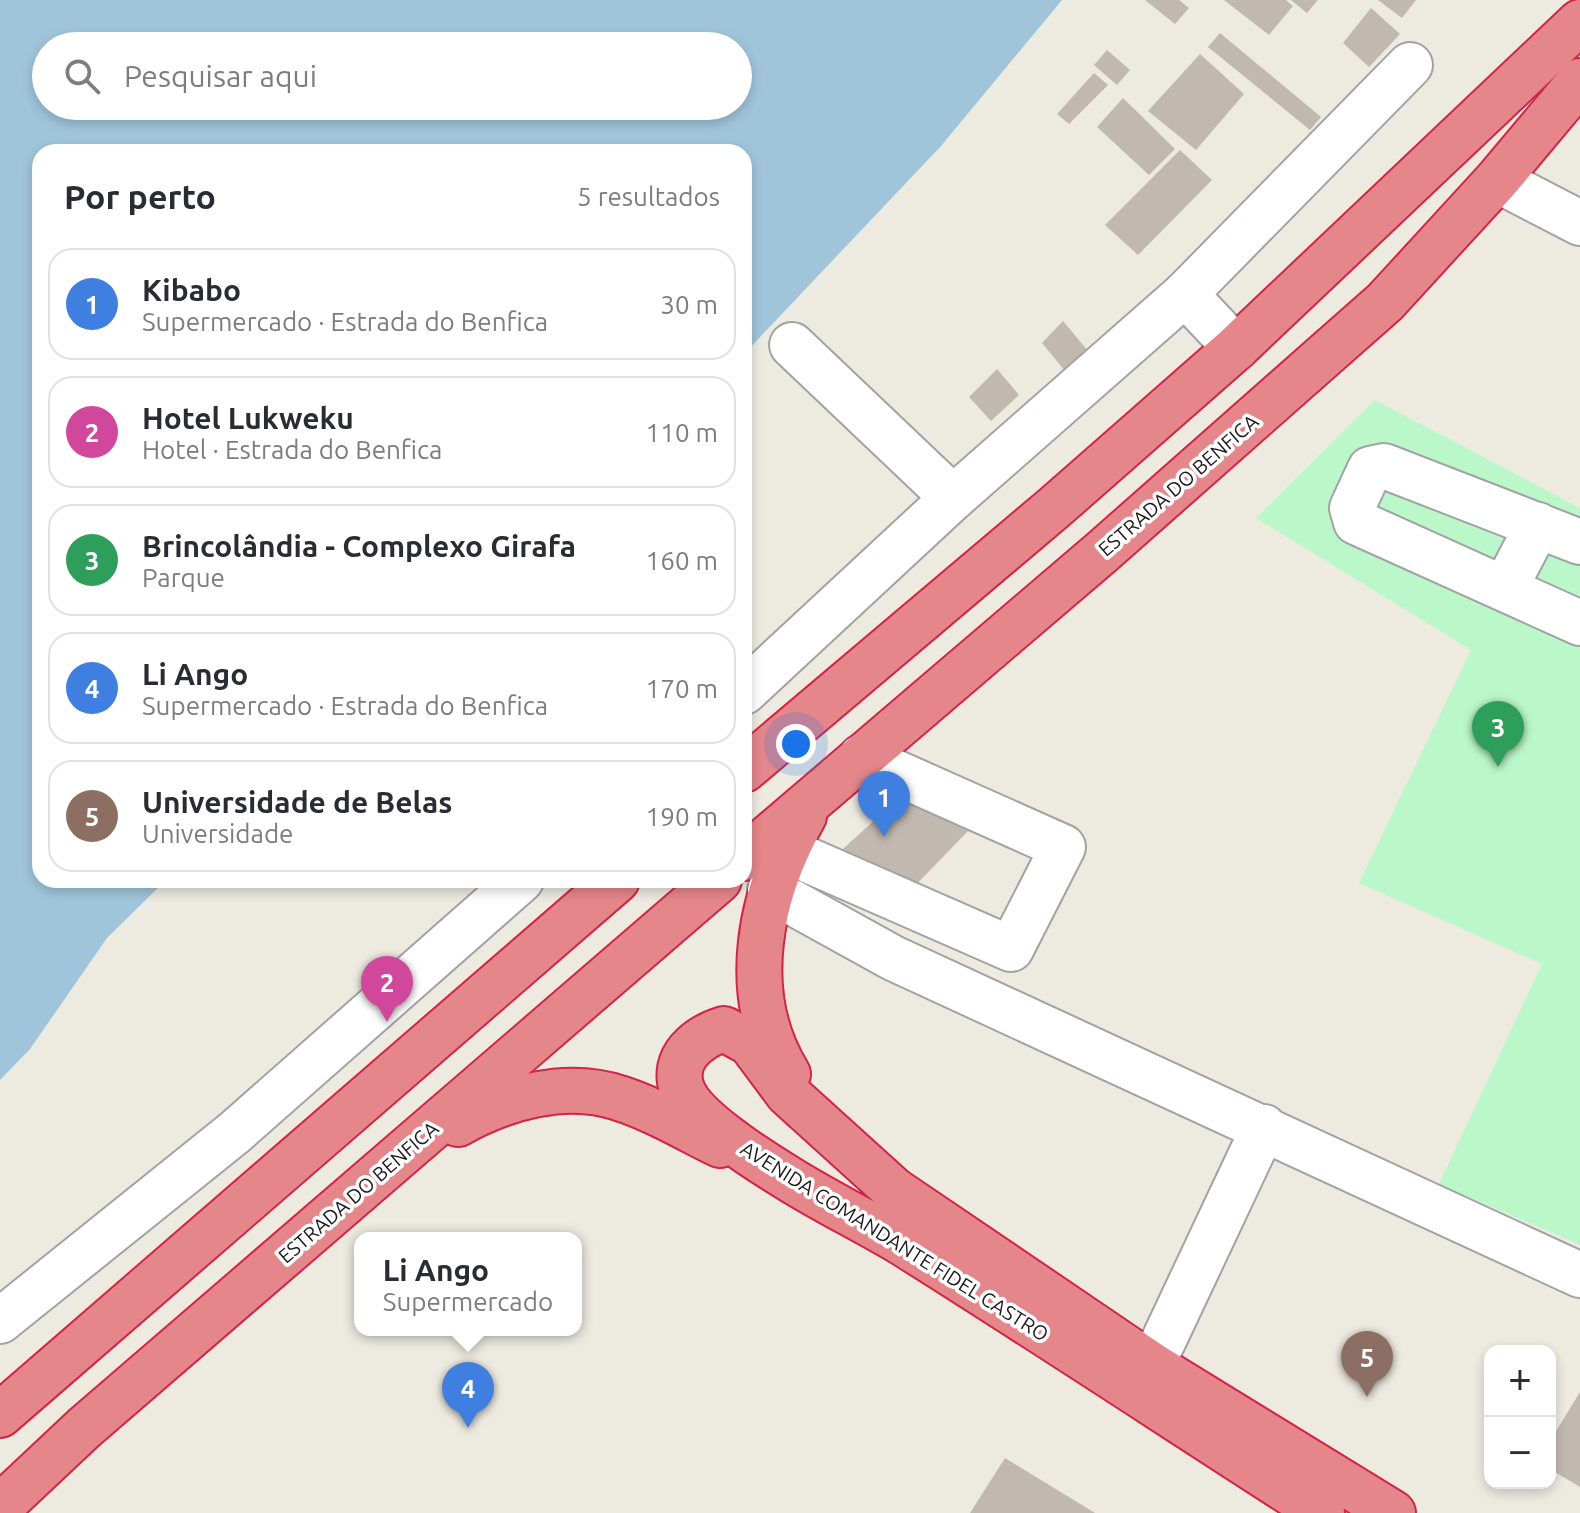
<!DOCTYPE html>
<html lang="pt">
<head>
<meta charset="utf-8">
<style>
	body { margin:0; font-family:Ubuntu,sans-serif; background:#f7f7f7; color:#2b2b33 }
	.controls { position:absolute; right:24px; bottom:24px; display:grid; overflow:hidden; border-radius:16px; box-shadow:0 4px 12px #0003 }
	.controls button { width:72px; height:72px; display:grid; place-items:center; padding:0; border:0; border-bottom:2px solid #e1e1e2; background:#fff; color:#2b2b33; font:40px sans-serif }
	.you { position:absolute; left:796px; top:744px; width:28px; height:28px; margin:-20px; border:6px solid #fff; border-radius:50%; background:#1a73e8; box-shadow:0 0 0 12px #1a73e833 }
	.badge { display:grid; place-items:center; width:52px; height:52px; border-radius:50%; background:#0f766e; color:#fff; font-size:26px; font-weight:700 }
	.pin { position:absolute; translate:-50% -66px; filter:drop-shadow(0 2px 4px #0008) }
	.pin::after { content:''; position:absolute; top:42px; width:28px; height:24px; background:inherit; clip-path:polygon(0 0,100% 0,50% 100%) }
	.popup { position:absolute; left:354px; top:1232px; width:228px; height:104px; box-sizing:border-box; display:grid; place-content:center; border-radius:16px; background:#fff; filter:drop-shadow(0 2px 6px #0005); font-size:26px; white-space:nowrap; color:#7c7c81 }
	.popup b { font-size:30px; color:#2b2b33 }
	.popup::after { content:''; position:absolute; left:50%; top:100%; margin-left:-16px; border:16px solid transparent; border-top-color:#fff }
	.list { margin:0; padding:0; list-style:none }
	h2 { display:flex; justify-content:space-between; align-items:center; height:104px; margin:0; padding:0 32px; font-size:34px }
	h2 small { font-size:26px; font-weight:400; color:#7c7c81 }
	.list li { display:grid; grid-template-columns:52px 1fr auto; gap:24px; align-items:center; box-sizing:border-box; height:112px; margin:0 16px 16px; padding:0 16px; border:2px solid #e1e1e2; border-radius:24px }
	.list b { display:block; font-size:30px; white-space:nowrap }
	.list p { margin:0; font-size:26px; white-space:nowrap; color:#7c7c81 }
	.list em { font-size:26px; font-style:normal; color:#7c7c81 }
	.icon { flex:none; width:44px; height:44px; fill:none; stroke:currentColor; stroke-width:2; stroke-linecap:round; stroke-linejoin:round }
	.map { position:relative; flex:none; width:1580px; height:1513px; overflow:hidden }
	.search { position:absolute; background:#fff; box-shadow:0 4px 12px #0003; left:32px; top:32px; width:720px; height:88px; display:flex; align-items:center; gap:20px; box-sizing:border-box; padding:0 28px; border-radius:44px; color:#7c7c81; font-size:30px }
	.panel { position:absolute; background:#fff; box-shadow:0 4px 12px #0003; left:32px; top:144px; width:720px; height:744px; border-radius:24px }
	.map>svg:first-child { display:block }
	.park { fill:#bbf8c9 }
	.water { fill:#a0c5db; fill-rule:evenodd }
	.building { fill:#c1b9b0 }
	.lines { fill:none; stroke-linecap:round; stroke-linejoin:round }
	.minor-casing { stroke:#a2a2a2; stroke-width:48 }
	.highway-casing { stroke:#d42446; stroke-width:48 }
	.minor { stroke:#fff; stroke-width:44 }
	.highway { stroke:#e5868a; stroke-width:44 }
	.labels { text-anchor:middle; dominant-baseline:central; stroke-width:7; stroke-linejoin:round; paint-order:stroke }
	.street-label { font-size:20px; fill:#1b1b1b; stroke:#fff }
</style>
</head>
<body>
<div class="map">
<svg width="1580" height="1513" viewBox="0 0 1580 1513">
	<rect width="100%" height="100%" fill="#edeae0"/>
	<path class="park" d="M1375 400 1580 508V1245L1439 1184 1542 964 1359 883 1471 650 1256 518Z"/>
	<path class="water" d="M0 0H1062L941 146 744 354V152H40V880H166L107 938 30 1049 0 1080ZM46 46H738V106H46Z"/>
	<g class="building">
		<path d="M1145 0H1179L1189 8 1175 24Z"/>
		<path d="M1224 0H1286L1293 6 1269 35Z"/>
		<path d="M1291 0H1318L1307 13Z"/>
		<path d="M1378 0H1416L1402 18Z"/>
		<path d="M1371 8 1400 34 1369 67 1343 43Z"/>
		<path d="M1220 33 1321 117 1310 130 1208 47Z"/>
		<path d="M1107 50 1130 70 1117 85 1094 65Z"/>
		<path d="M1200 54 1244 94 1196 150 1148 111Z"/>
		<path d="M1094 73 1108 85 1069 124 1057 114Z"/>
		<path d="M1123 98 1175 149 1149 175 1097 127Z"/>
		<path d="M1180 150 1212 180 1138 255 1105 225Z"/>
		<path d="M1063 321 1094 358 1070 377 1042 343Z"/>
		<path d="M997 369 1019 395 991 421 969 397Z"/>
		<path d="M902 795 968 831 906 895 832 859Z"/>
		<path d="M1580 1392V1487L1550 1469V1441Z"/>
		<path d="M1005 1458 1095 1513H970Z"/>
	</g>
	<g class="lines">
		<g class="minor-casing">
			<g id="minor">
				<path d="M1497 180 1580 223"/>
				<path d="M1185 294 1236 348"/>
				<path d="M792 345 953 498"/>
				<path d="M1580 542 1384 466 1370 469 1352 508 1356 522 1580 623"/>
				<path d="M1505 588 1538 525"/>
				<path d="M744 692 953 498 1185 294 1410 65"/>
				<path d="M785 850 1011 949 1063 847 861 757"/>
				<path d="M770 890 893 958 1580 1275"/>
				<path d="M0 1321 234 1133 521 880"/>
				<path d="M1152 1365 1264 1127"/>
			</g>
		</g>
		<g class="highway-casing">
			<g id="highway">
				<path d="M744 770 1055 507 1236 348 1580 22"/>
				<path d="M744 858 1102 552 1385 302 1497 180 1580 81"/>
				<path d="M788 1074C738 993 760 894 804 816"/>
				<path d="M458 1124C504 1098 566 1080 619 1098 654 1109 687 1129 720 1145"/>
				<path d="M0 1415 617 880"/>
				<path d="M0 1507 84 1428 719 880"/>
				<path d="M1322 1513C1183 1424 1044 1332 904 1244 864 1220 822 1200 783 1175 757 1159 692 1118 682 1089 671 1058 698 1037 724 1029L750 1043 788 1094 894 1190 1152 1365 1393 1513"/>
			</g>
		</g>
		<use href="#minor" class="minor"/>
		<use href="#highway" class="highway"/>
	</g>
	<g class="labels">
		<g class="street-label">
			<text transform="translate(1178 485) rotate(-41)">ESTRADA DO BENFICA</text>
			<text transform="translate(358 1192) rotate(-41)">ESTRADA DO BENFICA</text>
			<text transform="translate(895 1241) rotate(32)">AVENIDA COMANDANTE FIDEL CASTRO</text>
		</g>
	</g>
</svg>
<div class="controls">
<button>+</button>
<button>−</button>
</div>
<div class="you"></div>
<div class="pin badge" style="left:884px;top:837px;background:#3f7fe0">1</div>
<div class="pin badge" style="left:387px;top:1022px;background:#d1479c">2</div>
<div class="pin badge" style="left:1498px;top:767px;background:#2e9e5b">3</div>
<div class="pin badge" style="left:468px;top:1428px;background:#3f7fe0">4</div>
<div class="popup"><b>Li Ango</b>Supermercado</div>
<div class="pin badge" style="left:1367px;top:1397px;background:#8d6e63">5</div>
<div class="search"><svg class="icon" aria-label="search" viewBox="0 0 24 24"><circle cx="10" cy="10" r="6"/><path d="M15 15l6 6"/></svg>Pesquisar aqui</div>
<section class="panel">
<h2>Por perto<small>5 resultados</small></h2>
<ul class="list">
<li><span class="badge" style="background:#3f7fe0">1</span><div><b>Kibabo</b><p>Supermercado · Estrada do Benfica</p></div><em>30 m</em></li>
<li><span class="badge" style="background:#d1479c">2</span><div><b>Hotel Lukweku</b><p>Hotel · Estrada do Benfica</p></div><em>110 m</em></li>
<li><span class="badge" style="background:#2e9e5b">3</span><div><b>Brincolândia - Complexo Girafa</b><p>Parque</p></div><em>160 m</em></li>
<li><span class="badge" style="background:#3f7fe0">4</span><div><b>Li Ango</b><p>Supermercado · Estrada do Benfica</p></div><em>170 m</em></li>
<li><span class="badge" style="background:#8d6e63">5</span><div><b>Universidade de Belas</b><p>Universidade</p></div><em>190 m</em></li>
</ul>
</section>
</div>
</body>
</html>
